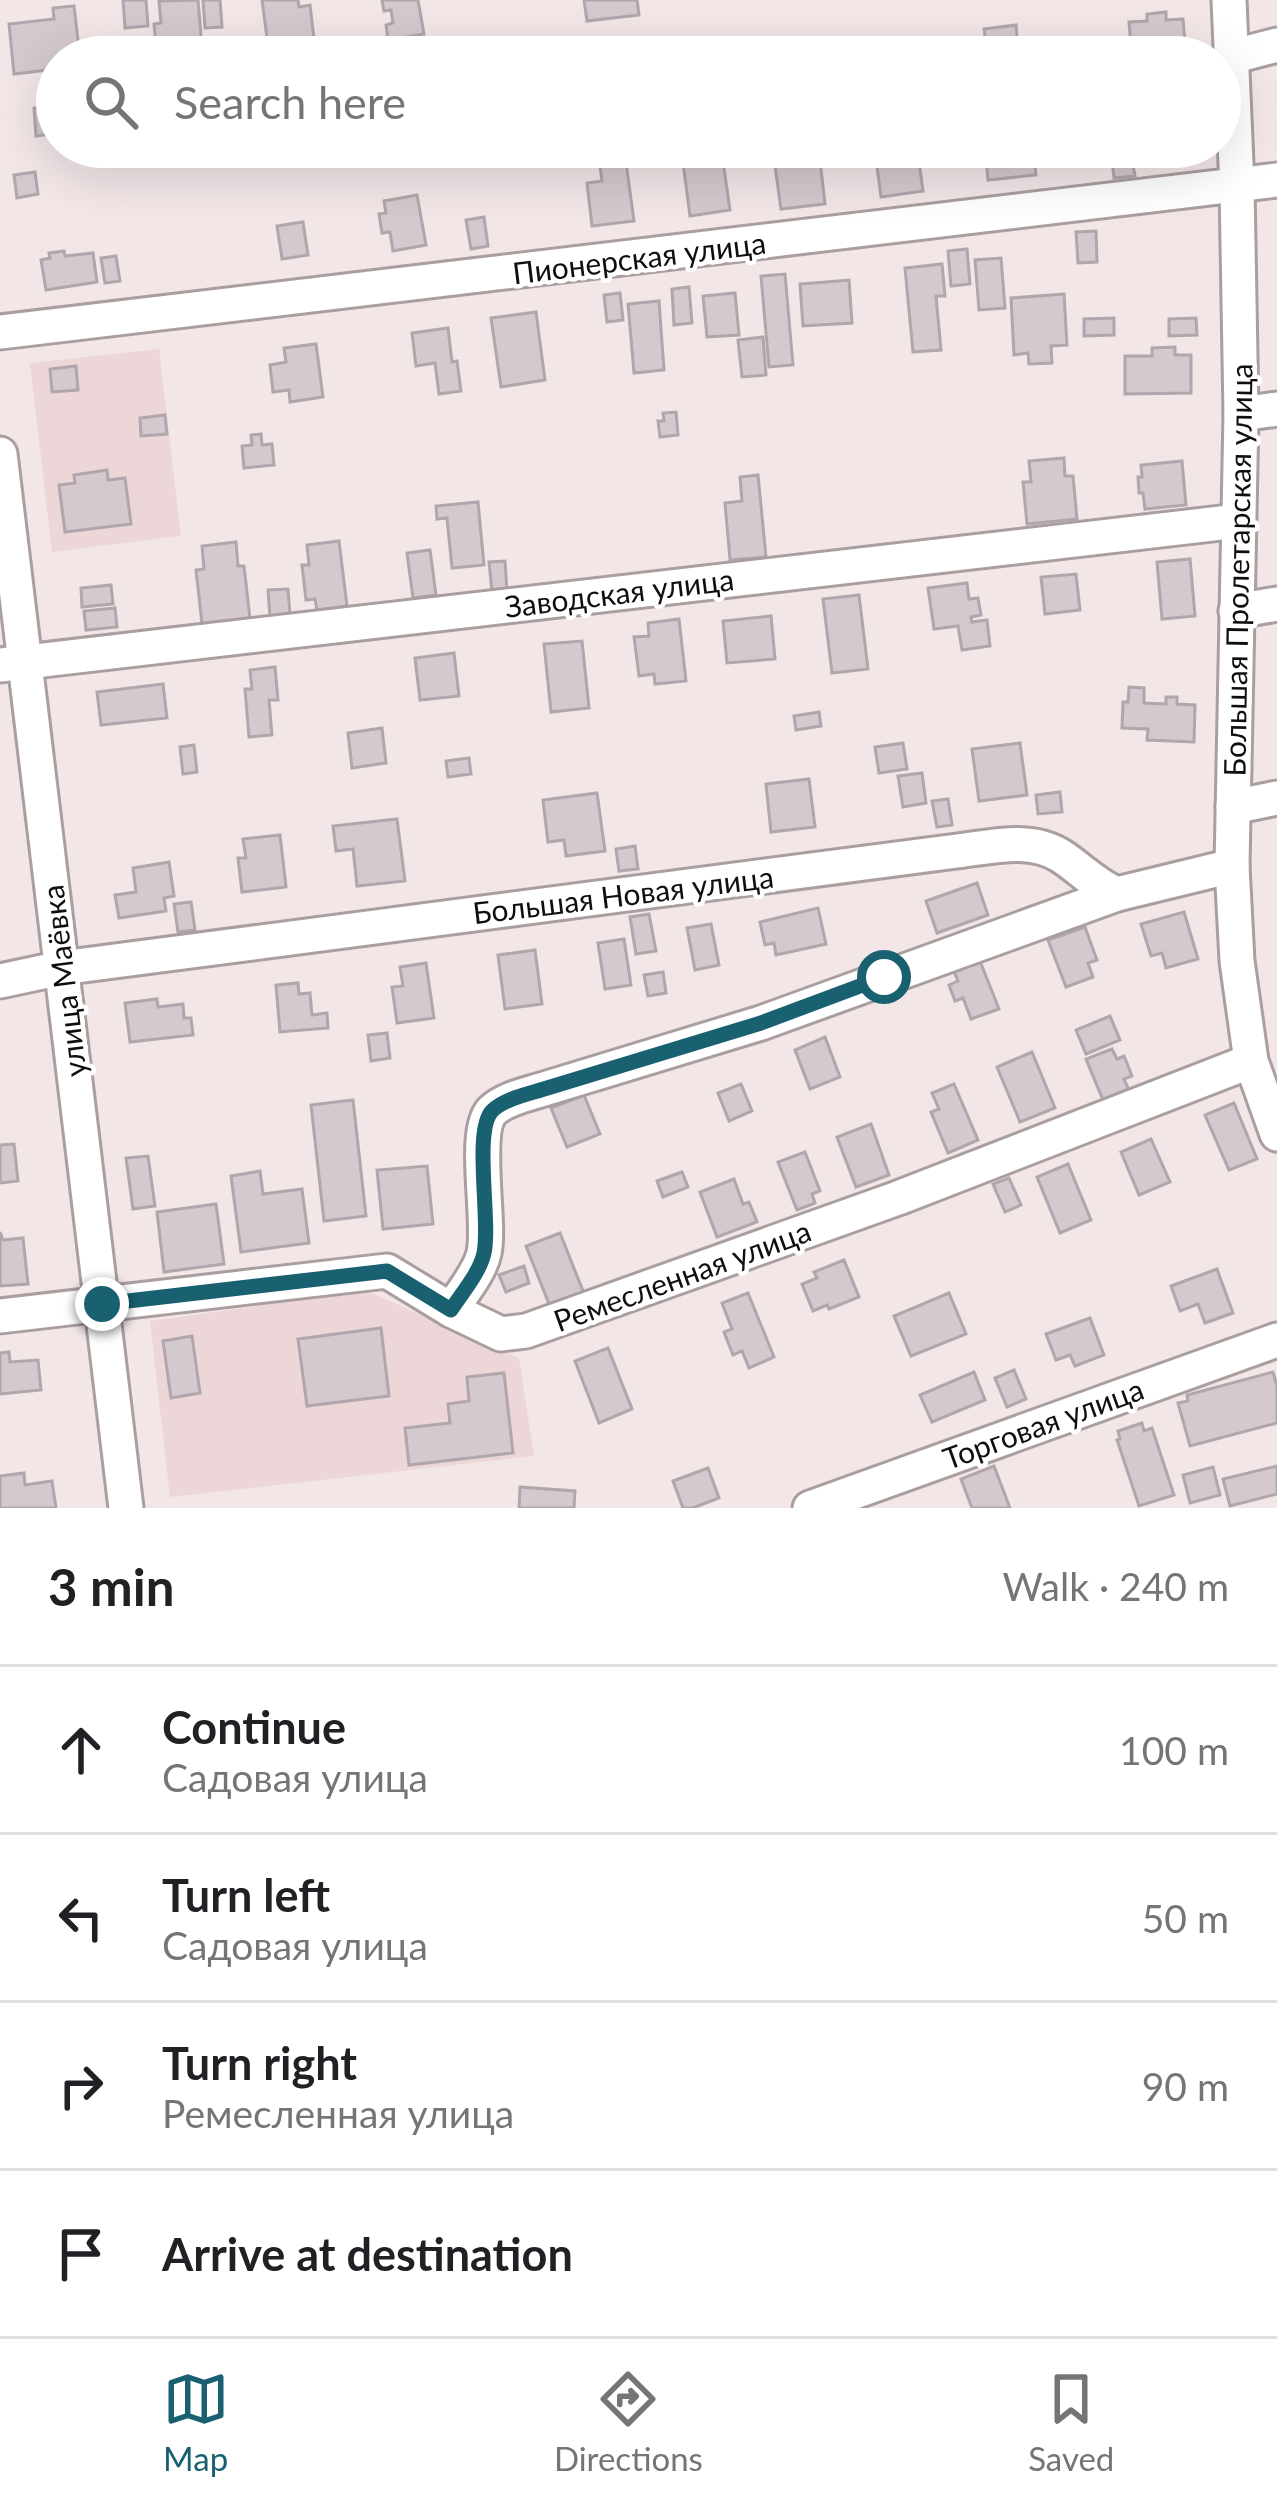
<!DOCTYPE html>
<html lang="en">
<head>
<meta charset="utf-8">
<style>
	body { margin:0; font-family:Lato,sans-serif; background:#f2f2f2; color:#202124 }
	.stop { position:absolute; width:36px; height:36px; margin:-27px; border:9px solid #196071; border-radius:50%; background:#fff }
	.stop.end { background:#196071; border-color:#fff; box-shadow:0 3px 12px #0008 }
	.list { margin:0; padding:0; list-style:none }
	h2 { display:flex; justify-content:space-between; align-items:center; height:156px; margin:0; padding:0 48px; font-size:51px }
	h2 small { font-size:39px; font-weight:400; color:#757577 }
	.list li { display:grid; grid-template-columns:78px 1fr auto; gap:36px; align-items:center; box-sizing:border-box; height:168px; padding:0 48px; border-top:3px solid #e0e0e0 }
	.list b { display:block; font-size:45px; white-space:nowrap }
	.list p { margin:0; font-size:39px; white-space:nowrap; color:#757577 }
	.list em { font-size:39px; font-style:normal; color:#757577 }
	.icon { flex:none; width:66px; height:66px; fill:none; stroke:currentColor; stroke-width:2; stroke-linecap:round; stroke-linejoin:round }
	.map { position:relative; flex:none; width:1277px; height:1508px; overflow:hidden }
	.search { position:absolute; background:#fff; box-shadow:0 12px 48px #0002; left:36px; right:36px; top:36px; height:132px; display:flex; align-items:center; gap:30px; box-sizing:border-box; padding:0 42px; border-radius:66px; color:#757577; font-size:45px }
	.sheet { height:828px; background:#fff }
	nav { display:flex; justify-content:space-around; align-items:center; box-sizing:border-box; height:168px; border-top:3px solid #e0e0e0; background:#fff; font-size:33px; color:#757577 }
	nav a { display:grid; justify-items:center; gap:6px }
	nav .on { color:#196071 }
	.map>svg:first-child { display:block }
	.built { fill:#ecd6d8 }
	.building { fill:#d3c9cf; stroke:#b0a6ac; stroke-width:3 }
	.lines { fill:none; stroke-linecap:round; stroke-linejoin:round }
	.minor-casing { stroke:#aa9e9f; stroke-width:39 }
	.minor { stroke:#fff; stroke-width:33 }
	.route { stroke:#196071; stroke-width:15 }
	.labels { text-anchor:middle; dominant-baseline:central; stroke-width:9; stroke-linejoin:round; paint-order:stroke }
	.street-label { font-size:30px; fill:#120e0e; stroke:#fff }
</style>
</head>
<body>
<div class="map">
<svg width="1277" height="1508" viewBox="0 0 1277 1508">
	<rect width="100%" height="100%" fill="#f2e6e7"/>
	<g class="built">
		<path d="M159 349 181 536 52 552 30 363Z"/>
		<path d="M367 1291 519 1358 534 1456 170 1497 150 1321Z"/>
	</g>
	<g class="building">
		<path d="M123 0H146L148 26 125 28Z"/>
		<path d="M198 0 202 47 168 49 169 57H152L151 46 156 45 154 24 161 23 159 1Z"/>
		<path d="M203 0H220L222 27 205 28Z"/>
		<path d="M262 0H298L299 7 310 5 315 47 269 53Z"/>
		<path d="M382 0H418L424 34 388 40 386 25 393 23 391 10 384 11Z"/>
		<path d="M584 0H637L639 15 587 21Z"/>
		<path d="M74 6 80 57H57V69L14 74 9 24 54 19 53 8Z"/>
		<path d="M1166 12V20L1183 19 1186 53 1132 57 1129 22 1147 21V14Z"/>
		<path d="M1016 25 1019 56 988 57 984 29Z"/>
		<path d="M57 106V133L36 136 34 108Z"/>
		<path d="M681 147H721L730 210 690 216Z"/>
		<path d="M882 147H917L923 191 881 197 876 159 883 158Z"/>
		<path d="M985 147H1033L1036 175 988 180Z"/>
		<path d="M1126 147H1192L1193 157 1133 165 1135 176 1114 178 1112 160 1127 158Z"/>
		<path d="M625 155 634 221 592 226 587 183 602 181 599 158Z"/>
		<path d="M820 160 825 204 781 209 775 166Z"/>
		<path d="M35 172 38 194 17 198 14 175Z"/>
		<path d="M417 195 426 245 393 251 390 232 382 233 379 214 386 213 384 201Z"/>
		<path d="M484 217 488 246 471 249 466 220Z"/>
		<path d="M303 222 308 255 282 259 277 226Z"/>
		<path d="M1096 231 1097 262 1078 263 1076 232Z"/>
		<path d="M967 249 970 284 951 286 948 251Z"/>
		<path d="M64 251 65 256 93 253 97 282 46 290 41 260 50 258 49 253Z"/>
		<path d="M116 256 120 281 105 283 101 258Z"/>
		<path d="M1001 258 1005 308 979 310 975 260Z"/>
		<path d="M942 264 945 296H936L941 350 913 352 905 268Z"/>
		<path d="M785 274 793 365 769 367 761 276Z"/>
		<path d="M849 280 852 323 803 326 800 284Z"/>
		<path d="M689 287 692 323 674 325 672 289Z"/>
		<path d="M620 293 623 320 607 322 604 295Z"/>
		<path d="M735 293 739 335 707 337 703 296Z"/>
		<path d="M1064 294 1067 345 1051 346 1052 363 1029 364 1028 353 1014 355 1011 298Z"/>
		<path d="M659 301 664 370 634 373 628 304Z"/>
		<path d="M536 312 545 380 501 387 491 318Z"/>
		<path d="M1114 318V335L1084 336V319Z"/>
		<path d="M1196 318 1197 335 1169 336V319Z"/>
		<path d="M448 328 452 362 457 361 461 391 439 394 435 363 416 366 412 333Z"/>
		<path d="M763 337 766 375 742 377 738 340Z"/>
		<path d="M316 344 323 397 290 402 289 390 273 392 270 365 286 362 284 348Z"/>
		<path d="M1175 347V355H1191V393L1125 394V356H1152V348Z"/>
		<path d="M76 366 78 390 52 392 50 369Z"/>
		<path d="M676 412 678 435 660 437 658 421H664L663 413Z"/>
		<path d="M165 415 167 434 141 436 140 418Z"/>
		<path d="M261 434 262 445 272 444 274 465 244 468 242 446 252 445 251 435Z"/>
		<path d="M1064 458 1065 476H1073L1077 519 1027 524 1023 482H1031L1029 461Z"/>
		<path d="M1182 461 1186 505 1145 509 1143 493H1139L1138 477H1142L1141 465Z"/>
		<path d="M107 470 108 480 125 478 131 524 65 532 59 485 75 483 74 475Z"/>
		<path d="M758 475 766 557 730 560 725 503 742 501 740 477Z"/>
		<path d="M478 502 484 565 452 568 447 518 437 519 436 506Z"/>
		<path d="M339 541 347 606 317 610 315 599 306 600 302 565H309L307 545Z"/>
		<path d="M236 542 238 566H244L250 619 202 624 196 570 204 569 202 546Z"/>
		<path d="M430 550 436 595 413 598 407 553Z"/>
		<path d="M1190 559 1195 616 1162 619 1157 562Z"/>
		<path d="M505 561 507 591 492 592 489 562Z"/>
		<path d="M1076 574 1080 610 1045 614 1041 577Z"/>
		<path d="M967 583 969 599 978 598 981 615 971 617 972 622 987 620 990 646 962 650 958 626 934 629 928 588Z"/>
		<path d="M111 585 113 604 82 607 81 588Z"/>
		<path d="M288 589 290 615 270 617 268 590Z"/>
		<path d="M859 595 868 669 832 673 823 599Z"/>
		<path d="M115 608 117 627 86 630 84 611Z"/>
		<path d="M771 616 775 659 727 663 723 621Z"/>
		<path d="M679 619 686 681 655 684 654 674 639 676 634 637 649 636 648 623Z"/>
		<path d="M582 641 589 708 551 712 544 644Z"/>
		<path d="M454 653 459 696 420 700 415 658Z"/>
		<path d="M275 667 278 700H269L272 735 249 737 245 689H252L250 670Z"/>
		<path d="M163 684 167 718 101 725 97 692Z"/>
		<path d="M1129 687 1144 688V703L1166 704V697H1177V704L1195 705 1194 742 1147 740 1148 729 1122 728 1123 702H1128Z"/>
		<path d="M819 712 821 726 796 730 794 716Z"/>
		<path d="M382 728 386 763 352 768 348 733Z"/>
		<path d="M903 743 907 769 879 773 875 747Z"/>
		<path d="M1020 743 1027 795 979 801 972 749Z"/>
		<path d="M194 745 197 772 183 774 180 747Z"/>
		<path d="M469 758 471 774 448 777 446 761Z"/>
		<path d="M922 773 926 803 903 807 898 776Z"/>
		<path d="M809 779 815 827 771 832 766 784Z"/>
		<path d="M1060 792 1062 812 1038 814 1036 795Z"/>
		<path d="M597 793 605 851 566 856 564 840 548 842 543 800Z"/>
		<path d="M948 799 952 825 937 827 932 801Z"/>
		<path d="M397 819 405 881 357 886 353 849 336 851 333 826Z"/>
		<path d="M280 835 286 887 242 892 238 858H246L243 839Z"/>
		<path d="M635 846 638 869 619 871 616 849Z"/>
		<path d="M169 862 174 896 164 898 166 911 119 918 115 895 136 892 133 868Z"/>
		<path d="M977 883 988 915 937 933 926 901Z"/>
		<path d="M191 902 195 930 178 932 174 904Z"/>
		<path d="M818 908 826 944 776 955 774 943 765 945 760 922Z"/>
		<path d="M1184 912 1198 959 1166 968 1162 953 1151 956 1141 924Z"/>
		<path d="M649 914 656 951 636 954 630 917Z"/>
		<path d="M711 924 719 965 695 970 687 928Z"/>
		<path d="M1085 927 1097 960 1088 963 1093 977 1066 987 1048 940Z"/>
		<path d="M624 939 631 985 605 989 598 943Z"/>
		<path d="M535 950 542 1004 505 1009 498 955Z"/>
		<path d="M980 961 999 1009 971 1019 963 998 955 1001 949 985 958 981 954 971Z"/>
		<path d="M426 963 434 1018 397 1023 392 987 403 986 400 967Z"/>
		<path d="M663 972 666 993 648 996 644 975Z"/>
		<path d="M298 983 299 994 310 993 312 1015 327 1013 328 1028 280 1032 276 985Z"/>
		<path d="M157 999 158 1007 183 1004 184 1018H191L193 1035 130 1042 125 1003Z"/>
		<path d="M1110 1016 1120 1040 1086 1054 1076 1030Z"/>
		<path d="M387 1033 390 1058 371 1061 368 1035Z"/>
		<path d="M825 1037 840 1077 810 1089 795 1050Z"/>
		<path d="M1112 1049 1117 1059 1124 1056 1132 1076 1124 1079 1129 1090 1103 1100 1086 1059Z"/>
		<path d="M1032 1052 1055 1108 1020 1122 997 1067Z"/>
		<path d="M741 1084 752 1111 729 1121 718 1093Z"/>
		<path d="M954 1084 978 1140 948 1153 931 1112 939 1109 932 1093Z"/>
		<path d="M584 1095 600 1134 567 1147 551 1108Z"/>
		<path d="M353 1100 366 1216 324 1221 311 1105Z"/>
		<path d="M1234 1103 1257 1159 1229 1170 1205 1115Z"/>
		<path d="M871 1124 889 1175 856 1187 837 1137Z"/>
		<path d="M1151 1139 1170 1182 1139 1195 1121 1152Z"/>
		<path d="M14 1144 18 1181 0 1183V1145Z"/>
		<path d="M805 1152 820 1191 812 1194 815 1203 797 1210 778 1162Z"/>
		<path d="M148 1156 155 1206 133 1209 126 1158Z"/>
		<path d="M1068 1164 1091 1220 1060 1233 1037 1177Z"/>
		<path d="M427 1166 433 1224 383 1229 377 1170Z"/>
		<path d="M260 1171 263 1194 302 1189 309 1243 241 1252 231 1176Z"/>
		<path d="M682 1172 688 1187 663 1197 657 1181Z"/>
		<path d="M1009 1178 1021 1205 1005 1212 993 1184Z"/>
		<path d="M734 1179 743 1204 749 1202 757 1222 717 1237 700 1192Z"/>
		<path d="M216 1204 224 1264 164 1272 157 1212Z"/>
		<path d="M0 1232 3 1240 23 1238 28 1284 0 1286Z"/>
		<path d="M560 1233 585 1296 551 1309 526 1246Z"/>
		<path d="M844 1260 859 1297 829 1309 827 1305 813 1311 802 1284 817 1278 814 1272Z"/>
		<path d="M524 1266 529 1283 506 1292 499 1275Z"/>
		<path d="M1217 1269 1233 1313 1205 1323 1198 1304 1180 1311 1171 1286Z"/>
		<path d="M748 1293 774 1357 749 1368 742 1351 733 1355 724 1332 732 1329 722 1303Z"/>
		<path d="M949 1293 966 1334 911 1356 894 1316Z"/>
		<path d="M1090 1318 1104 1355 1075 1366 1070 1355 1056 1360 1046 1334Z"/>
		<path d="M381 1328 389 1396 307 1406 298 1339Z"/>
		<path d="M192 1336 200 1393 171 1398 163 1341Z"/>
		<path d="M608 1348 632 1409 599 1423 575 1361Z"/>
		<path d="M9 1352 10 1362 38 1360 41 1390 0 1394V1353Z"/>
		<path d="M1014 1370 1026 1399 1007 1407 995 1378Z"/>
		<path d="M974 1372 985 1400 932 1422 920 1395Z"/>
		<path d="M1273 1372 1277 1386V1423L1190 1446 1178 1403 1188 1401 1187 1395Z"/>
		<path d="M504 1373 513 1453 409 1465 405 1428 450 1423 448 1404 469 1401 467 1377Z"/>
		<path d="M1142 1423 1144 1431 1152 1428 1174 1495 1139 1506 1117 1440 1120 1439 1118 1431Z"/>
		<path d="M994 1466 1010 1508H972L961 1479Z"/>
		<path d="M1277 1466V1494L1230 1506 1223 1479Z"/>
		<path d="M1213 1467 1220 1495 1190 1503 1183 1475Z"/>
		<path d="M708 1468 719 1498 693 1508H683L673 1481Z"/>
		<path d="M24 1473 25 1485 52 1481 56 1508H0V1476Z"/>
		<path d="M520 1487 575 1491 574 1508H519Z"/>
	</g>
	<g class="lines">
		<g class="minor-casing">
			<g id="minor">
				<path d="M1229 0 1237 187 1241 414 1232 866 1237 961 1251 1061 1277 1134"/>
				<path d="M1231 57 1277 45"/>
				<path d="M0 332 1277 180"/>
				<path d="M1241 414 1277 409"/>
				<path d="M0 454 126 1508"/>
				<path d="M1236 611 1277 604"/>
				<path d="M0 665 1238 521"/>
				<path d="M1233 807 1277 798"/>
				<path d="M0 981 61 968 957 851C991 847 1030 836 1061 856 1081 869 1095 885 1117 894L1232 866"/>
				<path d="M451 1310C462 1293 480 1272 484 1253 491 1221 472 1132 492 1111 504 1099 528 1094 544 1089L761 1023 1117 894"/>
				<path d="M0 1316 387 1271 451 1310 501 1334 526 1331 898 1198 1251 1061"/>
				<path d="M810 1508 1277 1340"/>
			</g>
		</g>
		<use href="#minor" class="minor"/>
	</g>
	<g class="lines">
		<path class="route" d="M102 1304 387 1271 451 1310C462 1293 480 1272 484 1253 491 1222 473 1131 492 1111 504 1099 528 1094 544 1089L761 1023 884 977"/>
	</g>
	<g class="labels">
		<g class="street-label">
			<text transform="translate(639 257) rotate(-7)">Пионерская улица</text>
			<text transform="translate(1237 570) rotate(-89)">Большая Пролетарская улица</text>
			<text transform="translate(619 592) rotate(-7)">Заводская улица</text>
			<text transform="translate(623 894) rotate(-7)">Большая Новая улица</text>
			<text transform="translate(63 981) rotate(-97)">улица Маёвка</text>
			<text transform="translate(682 1275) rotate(-20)">Ремесленная улица</text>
			<text transform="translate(1043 1423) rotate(-20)">Торговая улица</text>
		</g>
	</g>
</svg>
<div class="stop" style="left:884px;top:977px"></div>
<div class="stop end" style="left:102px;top:1304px"></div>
<div class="search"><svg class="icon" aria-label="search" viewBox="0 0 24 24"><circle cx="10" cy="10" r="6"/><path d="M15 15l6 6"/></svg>Search here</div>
</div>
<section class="sheet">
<h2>3 min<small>Walk · 240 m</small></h2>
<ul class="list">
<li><svg class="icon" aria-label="ahead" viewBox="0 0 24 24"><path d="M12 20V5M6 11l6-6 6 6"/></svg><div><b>Continue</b><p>Садовая улица</p></div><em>100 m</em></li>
<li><svg class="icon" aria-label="left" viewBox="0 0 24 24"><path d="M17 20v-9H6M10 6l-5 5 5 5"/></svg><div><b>Turn left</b><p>Садовая улица</p></div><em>50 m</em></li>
<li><svg class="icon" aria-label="right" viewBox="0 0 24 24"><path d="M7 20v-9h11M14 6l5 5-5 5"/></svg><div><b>Turn right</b><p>Ремесленная улица</p></div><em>90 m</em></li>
<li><svg class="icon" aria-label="arrive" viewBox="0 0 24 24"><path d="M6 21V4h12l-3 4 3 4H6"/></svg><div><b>Arrive at destination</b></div></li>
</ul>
</section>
<nav>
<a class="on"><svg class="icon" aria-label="map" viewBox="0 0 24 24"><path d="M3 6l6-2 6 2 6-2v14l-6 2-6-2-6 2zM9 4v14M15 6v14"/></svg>Map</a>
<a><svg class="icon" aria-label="directions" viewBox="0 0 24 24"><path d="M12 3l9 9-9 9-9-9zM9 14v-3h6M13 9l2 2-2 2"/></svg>Directions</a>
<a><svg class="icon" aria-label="saved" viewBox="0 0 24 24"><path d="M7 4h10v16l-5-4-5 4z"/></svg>Saved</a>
</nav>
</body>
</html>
